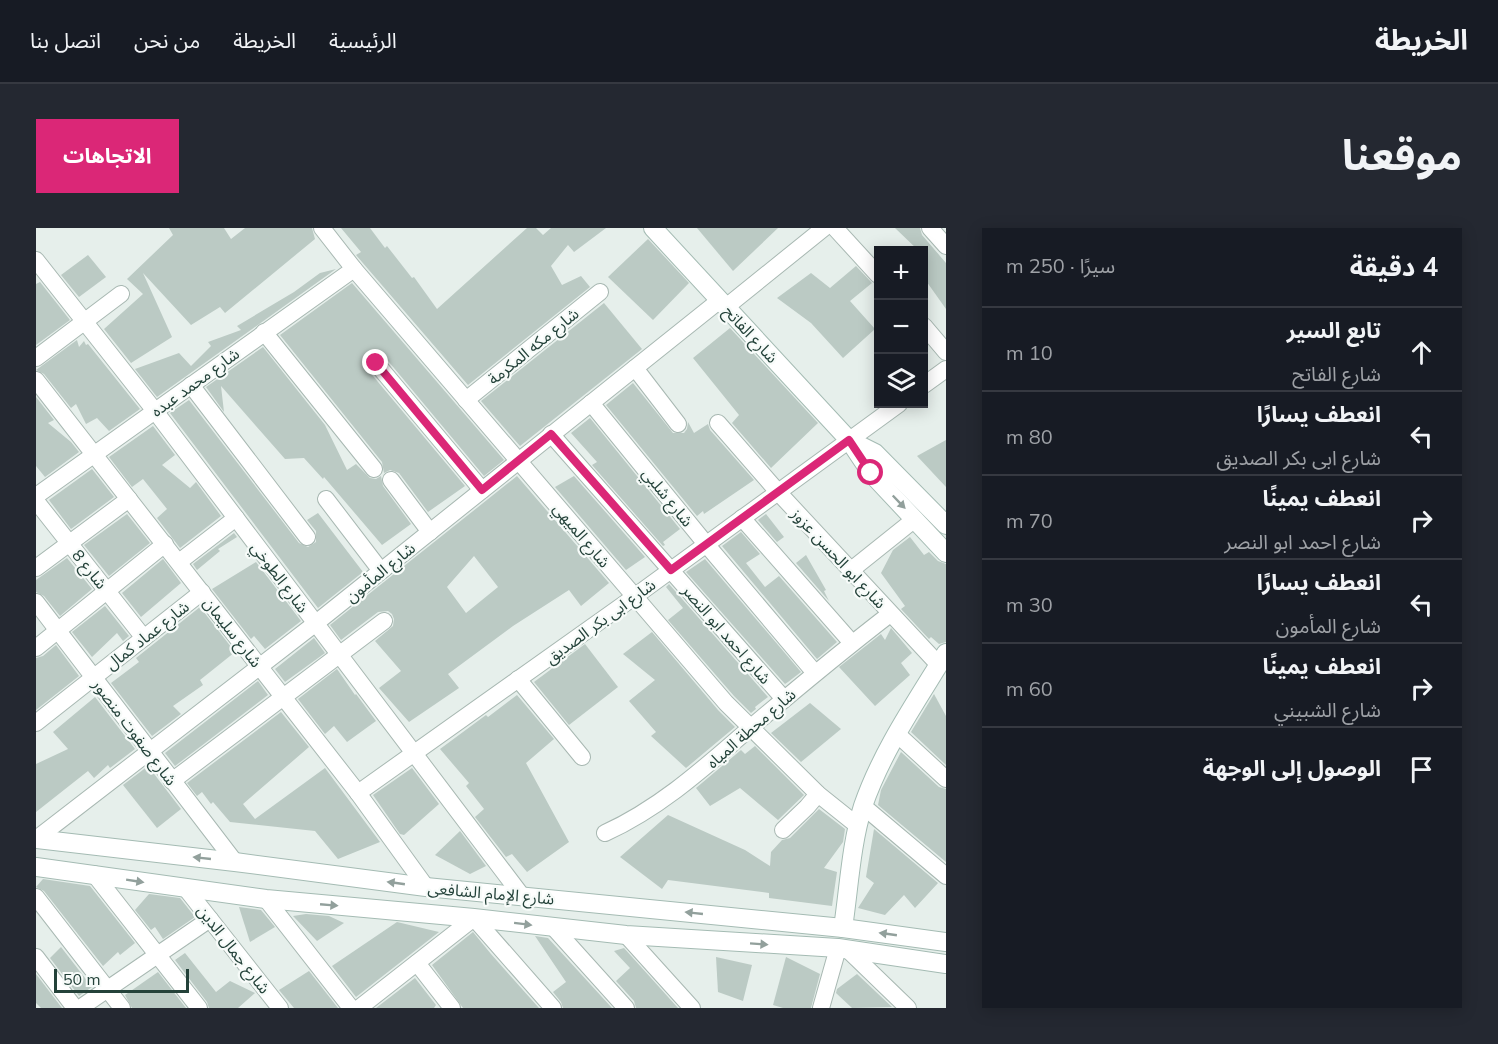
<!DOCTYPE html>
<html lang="ar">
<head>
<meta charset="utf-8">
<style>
	body { margin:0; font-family:Mulish,"Noto Sans Arabic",sans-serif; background:#242831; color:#f1f3f6; direction:rtl }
	.controls { position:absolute; right:18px; top:18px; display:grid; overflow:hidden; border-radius:0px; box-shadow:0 3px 15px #0003 }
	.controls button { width:54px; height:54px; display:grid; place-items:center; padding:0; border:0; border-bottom:2px solid #363941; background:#171b24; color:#f1f3f6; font:30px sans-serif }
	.scale { position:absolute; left:18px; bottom:15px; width:135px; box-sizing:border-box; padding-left:6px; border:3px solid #24423a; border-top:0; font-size:16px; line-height:21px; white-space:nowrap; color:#24423a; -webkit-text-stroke:4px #f7fbf9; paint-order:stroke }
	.stop { position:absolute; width:18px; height:18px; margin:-14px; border:4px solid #db2777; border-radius:50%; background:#fff }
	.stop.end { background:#db2777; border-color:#fff; box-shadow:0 2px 6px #0008 }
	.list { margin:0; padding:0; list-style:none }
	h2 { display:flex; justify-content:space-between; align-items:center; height:78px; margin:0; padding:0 24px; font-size:26px }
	h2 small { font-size:20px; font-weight:400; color:#9ea1a6 }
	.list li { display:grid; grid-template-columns:39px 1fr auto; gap:18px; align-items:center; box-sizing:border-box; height:84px; padding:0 24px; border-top:2px solid #363941 }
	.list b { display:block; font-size:22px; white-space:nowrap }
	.list p { margin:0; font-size:20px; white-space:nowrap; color:#9ea1a6 }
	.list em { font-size:20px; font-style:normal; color:#9ea1a6 }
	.icon { flex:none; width:33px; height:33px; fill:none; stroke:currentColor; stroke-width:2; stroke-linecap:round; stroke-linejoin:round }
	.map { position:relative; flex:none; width:910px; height:780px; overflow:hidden; direction:ltr; border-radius:0px }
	header { display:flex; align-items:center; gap:36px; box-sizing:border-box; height:84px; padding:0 30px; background:#171b24; border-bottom:2px solid #363941 }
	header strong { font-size:28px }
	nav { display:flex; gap:33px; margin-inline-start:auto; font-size:21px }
	.intro { display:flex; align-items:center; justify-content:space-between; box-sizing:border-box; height:144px; padding:0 36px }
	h1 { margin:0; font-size:42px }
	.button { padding:15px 27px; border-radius:0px; background:#db2777; color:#fff; font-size:21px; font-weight:700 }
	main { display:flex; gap:36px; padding:0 36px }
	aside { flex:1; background:#171b24; border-radius:0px; box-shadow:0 3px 15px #0003 }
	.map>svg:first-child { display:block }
	.building { fill:#bbcac4; fill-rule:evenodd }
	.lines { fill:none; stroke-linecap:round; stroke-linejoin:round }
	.street-casing { stroke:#a8b8b2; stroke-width:18 }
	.secondary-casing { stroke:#a4bbb3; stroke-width:20 }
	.street { stroke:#fff; stroke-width:16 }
	.secondary { stroke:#fff; stroke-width:18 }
	.oneway { fill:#92a09c }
	.route { stroke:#db2777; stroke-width:8 }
	.labels { text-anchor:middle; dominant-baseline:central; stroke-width:4.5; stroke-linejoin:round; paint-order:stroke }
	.street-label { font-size:16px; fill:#24423a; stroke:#f7fbf9 }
</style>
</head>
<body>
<header>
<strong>الخريطة</strong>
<nav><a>الرئيسية</a><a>الخريطة</a><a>من نحن</a><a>اتصل بنا</a></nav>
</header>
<div class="intro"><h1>موقعنا</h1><a class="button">الاتجاهات</a></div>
<main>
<aside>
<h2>4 دقيقة<small>سيرًا · 250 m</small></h2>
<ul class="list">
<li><svg class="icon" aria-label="ahead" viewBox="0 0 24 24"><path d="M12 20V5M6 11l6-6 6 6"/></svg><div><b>تابع السير</b><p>شارع الفاتح</p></div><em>10 m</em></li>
<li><svg class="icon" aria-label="left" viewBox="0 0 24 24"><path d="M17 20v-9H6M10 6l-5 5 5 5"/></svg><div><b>انعطف يسارًا</b><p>شارع ابى بكر الصديق</p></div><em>80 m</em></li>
<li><svg class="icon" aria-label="right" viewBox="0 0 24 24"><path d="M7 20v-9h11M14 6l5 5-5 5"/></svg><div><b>انعطف يمينًا</b><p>شارع احمد ابو النصر</p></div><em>70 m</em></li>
<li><svg class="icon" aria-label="left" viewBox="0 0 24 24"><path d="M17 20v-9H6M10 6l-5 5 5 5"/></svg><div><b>انعطف يسارًا</b><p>شارع المأمون</p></div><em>30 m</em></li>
<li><svg class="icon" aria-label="right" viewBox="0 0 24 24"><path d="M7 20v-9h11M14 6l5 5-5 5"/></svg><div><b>انعطف يمينًا</b><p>شارع الشبيني</p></div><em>60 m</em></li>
<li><svg class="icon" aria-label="arrive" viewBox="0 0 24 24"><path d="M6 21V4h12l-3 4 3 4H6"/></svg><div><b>الوصول إلى الوجهة</b></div></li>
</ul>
</aside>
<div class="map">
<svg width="910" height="780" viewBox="0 0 910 780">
	<rect width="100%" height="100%" fill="#e6efeb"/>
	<g class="building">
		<path d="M133 0H188L195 11 209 0H276L279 11 189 85 184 79 155 97 107 45 136 109 95 135 68 101 107 66 91 51 137 7Z"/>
		<path d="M305 0H334L349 20 351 18 376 50 378 49 401 81 491 0H500L507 7 515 0H570L538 24 532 17 515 38 526 57 545 48 554 59 432 157 326 34 320 27 325 24Z"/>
		<path d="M661 0H742L697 43Z"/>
		<path d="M859 0H884L886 7 910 35V81L888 50V22H882Z"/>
		<path d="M612 11 653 55 617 92 572 49Z"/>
		<path d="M52 27 70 49 43 69 25 47Z"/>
		<path d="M820 38 836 55 814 73 839 101 807 130 775 95 741 70 775 45 794 60Z"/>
		<path d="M300 41 121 169 99 141 143 125 155 138 175 118 172 114 205 102 201 98 258 64 284 45Z"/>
		<path d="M4 54 34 92 0 117V56Z"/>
		<path d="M316 55 468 232 448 248 348 128 343 125 334 127 330 132 332 142 429 258 392 284 363 245 354 242 348 245 346 234 244 107Z"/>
		<path d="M568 75 606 121 484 218 445 173Z"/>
		<path d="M694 100 782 195 735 240 696 195 703 187 657 130Z"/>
		<path d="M41 112 43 119 48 113 50 117 52 116 104 181 73 203 61 190 50 196 40 176 35 180 8 146 0 142Z"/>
		<path d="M227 119 289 197 311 242 320 236 334 250 340 251 345 248 347 258 375 296 346 317 288 249 287 251 268 230 249 231 185 158 188 184 170 159Z"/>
		<path d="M597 155 637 205H648L651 201 652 194 658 205 672 196 674 202 718 252 668 286 667 283 661 288 570 177Z"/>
		<path d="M0 169 18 192 12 195 35 214 43 224 9 249 0 238Z"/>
		<path d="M153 172 263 315 272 319 280 314V303L271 292 282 285 327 344 282 380 134 185Z"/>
		<path d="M554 190 644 301 627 314 629 317 627 318 556 237 561 234 535 205Z"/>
		<path d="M117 198 139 227 126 237 154 260 160 254 185 288 144 320 121 290 131 281 107 251 96 259 73 229Z"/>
		<path d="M910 212V259L881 228Z"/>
		<path d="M56 241 78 269 35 301 13 272Z"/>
		<path d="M481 248 573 355 545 378 533 362 477 398 412 446 423 460 373 494 343 460 365 443 339 413 357 398 358 391 356 386 352 383 342 384 305 412 294 397ZM438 328 462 359 430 385 411 359Z"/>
		<path d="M538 248 609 329 590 342 519 259Z"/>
		<path d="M91 286 114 315 73 348 48 317Z"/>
		<path d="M730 286 748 309 741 314 722 292Z"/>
		<path d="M705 304 724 326 710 335 729 359 743 348 801 414 781 431 686 318Z"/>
		<path d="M198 305 201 309 182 321 184 323 161 342 157 336Z"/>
		<path d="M874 309 888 327 893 324 902 333 910 336V414L903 416 895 409 893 411 865 381 869 378 845 345 857 322Z"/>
		<path d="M770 327 790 362 788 363 793 373 760 335Z"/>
		<path d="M31 330 56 361 24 388 8 368 0 364V352Z"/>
		<path d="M127 331 145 355 105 389 86 365Z"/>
		<path d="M669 331 765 444 752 454 749 456 650 344Z"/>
		<path d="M220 334 265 393 229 421 218 408 215 411 176 361Z"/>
		<path d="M633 356 732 469 719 479 720 481 715 485 698 468 632 392 647 380 630 359Z"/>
		<path d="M69 378 93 408 87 413 81 405 56 429 36 404Z"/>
		<path d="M164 379 199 424 164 452 167 457 137 478 145 486 116 508 75 455 103 434 100 430Z"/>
		<path d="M855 400 876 425 865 435 874 447 839 478 803 439 845 406 849 412Z"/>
		<path d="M616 404 682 482 699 499 650 540 615 508 620 504 593 473 619 452 587 426Z"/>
		<path d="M278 410 289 425 249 454 239 441Z"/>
		<path d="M549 416 582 459 533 497 498 454Z"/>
		<path d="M20 417 43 448 0 482V430L7 428Z"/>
		<path d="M301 441 319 467 320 466 340 493 311 514 298 498 289 506 262 471Z"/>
		<path d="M222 453 232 467 139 538 129 525Z"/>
		<path d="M898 466 910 488V537L875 504Z"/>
		<path d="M481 467 518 511 490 535 533 614 491 644 476 626 470 629 439 589 448 581 430 558 433 555 404 521 450 487 452 489Z"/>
		<path d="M59 469 99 521 74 540 72 537 58 550 52 543 0 584V536L32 521 17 504Z"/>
		<path d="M774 475 805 501 765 534 735 505Z"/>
		<path d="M245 484 273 519 207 576 219 591 289 540 344 614 302 631 279 603 194 594 177 574 175 576 166 564 161 568 151 555Z"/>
		<path d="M719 518 768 567 742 592 704 560 674 578 660 560 705 522 709 526Z"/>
		<path d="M865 524 903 559 910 561V634L842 577 845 562Z"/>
		<path d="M112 538 145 581 121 600 87 557Z"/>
		<path d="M376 540 403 576 368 607 364 606 337 567Z"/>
		<path d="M783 581 809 601 807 614 788 640 801 644 796 678 733 670V665L632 652 626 661 584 629 632 587 709 622 734 638 735 624 746 612 754 610Z"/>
		<path d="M838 601 902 655 879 680 868 667 849 687 822 680 838 655 830 649Z"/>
		<path d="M424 603 450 638 434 646 399 627Z"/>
		<path d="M7 651 54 658 99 715 84 727 82 724 67 738 8 663 0 659Z"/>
		<path d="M113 666 144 670 159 689 127 711 119 699 115 702 99 682Z"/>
		<path d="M203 679 225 682 239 699 214 714Z"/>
		<path d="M270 686 293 688 308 695 281 713 257 688Z"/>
		<path d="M361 694 403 704 320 769 296 738Z"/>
		<path d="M437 704 455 726 503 780H427L396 737Z"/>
		<path d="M499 708 512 710 576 780H527L525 774 517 764 530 754Z"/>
		<path d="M25 719 56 759 43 768 14 730Z"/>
		<path d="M588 720 642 780H600L598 773 580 753 594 740 578 723Z"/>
		<path d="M149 725 180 764 194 753 219 765 202 780H173L171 774 139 732Z"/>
		<path d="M680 729 716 737 707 773 682 764Z"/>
		<path d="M750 729 784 746 775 780H747L737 777Z"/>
		<path d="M273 743 302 780H258L243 762Z"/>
		<path d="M122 744 150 780H96L89 767Z"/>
		<path d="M0 746 26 780H5L0 775Z"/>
		<path d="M821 746 856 779 816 780 800 765 801 761Z"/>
		<path d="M379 750 400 777 398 780H340Z"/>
	</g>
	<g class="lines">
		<g class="street-casing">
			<g id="street">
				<path d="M286 0 318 41 690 475 782 566 822 598"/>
				<path d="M799 0 842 47"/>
				<path d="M894 0 910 18"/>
				<path d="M0 32 119 183 486 668"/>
				<path d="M690 79 788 0"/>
				<path d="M888 98 910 124"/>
				<path d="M228 104 338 241"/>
				<path d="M0 130 85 66"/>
				<path d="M340 135 446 262"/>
				<path d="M599 140 642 196"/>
				<path d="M0 152 322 565 390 659"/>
				<path d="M155 157 271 309"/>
				<path d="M888 157 910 141"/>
				<path d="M430 172 564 64"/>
				<path d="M555 175 670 316 779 445"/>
				<path d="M682 195 742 264 903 437"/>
				<path d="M515 206 748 471"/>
				<path d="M355 252 394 304"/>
				<path d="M0 268 318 41"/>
				<path d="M290 271 345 343"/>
				<path d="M0 273 108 410"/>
				<path d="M706 290 816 415"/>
				<path d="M143 334 200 290"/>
				<path d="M0 340 93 271"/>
				<path d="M814 343 879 291"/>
				<path d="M0 374 199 634"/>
				<path d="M0 420 129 316"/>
				<path d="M482 451 546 529"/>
				<path d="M0 495 166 364"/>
				<path d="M861 506 910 551"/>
				<path d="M136 553 348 393"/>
				<path d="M322 565 598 369 863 176"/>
				<path d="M827 578 910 648"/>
				<path d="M747 602 771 579 782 566"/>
				<path d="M569 605C624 580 668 540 713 501 759 462 806 423 854 386"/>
				<path d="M0 611 280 395 684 72"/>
				<path d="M58 646 163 780"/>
				<path d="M151 662 244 780"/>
				<path d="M0 669 86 780"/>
				<path d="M230 671 315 780"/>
				<path d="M517 699 590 780"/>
				<path d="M590 707 656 780"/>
				<path d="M811 721 872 780"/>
				<path d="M0 729 39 780"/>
				<path d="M381 735 416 780"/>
				<path d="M44 780 174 691"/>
				<path d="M323 780 438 690 517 780"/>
				<path d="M785 780 802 720"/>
			</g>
		</g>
		<g class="secondary-casing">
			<g id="secondary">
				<path d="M617 0 813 212 835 245 910 325"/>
				<path d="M813 212 839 225 910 297"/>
				<path d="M0 611 199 634 390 659 807 700 910 714"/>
				<path d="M0 639 230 671 438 690 590 707 802 720 910 736"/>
				<path d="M807 700C813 660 815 616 827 578 846 523 880 474 910 425"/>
			</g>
		</g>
		<use href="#street" class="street"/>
		<use href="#secondary" class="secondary"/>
	</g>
	<defs><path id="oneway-solid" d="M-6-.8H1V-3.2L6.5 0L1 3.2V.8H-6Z" transform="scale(1.5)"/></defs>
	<g class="oneway">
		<use href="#oneway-solid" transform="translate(863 274) rotate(46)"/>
		<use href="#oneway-solid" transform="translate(166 630) rotate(-174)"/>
		<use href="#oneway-solid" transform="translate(99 653) rotate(9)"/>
		<use href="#oneway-solid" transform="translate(360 655) rotate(-172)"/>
		<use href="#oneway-solid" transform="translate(293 677) rotate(5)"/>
		<use href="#oneway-solid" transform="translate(658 685) rotate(-174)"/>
		<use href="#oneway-solid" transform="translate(487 696) rotate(7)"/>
		<use href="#oneway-solid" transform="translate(852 706) rotate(-172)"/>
		<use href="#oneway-solid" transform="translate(723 716) rotate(4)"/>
	</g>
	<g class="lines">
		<path class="route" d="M340 135 446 262 515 206 635 342 813 212 835 245"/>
	</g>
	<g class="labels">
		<g class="street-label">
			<text transform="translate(715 106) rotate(47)">شارع الفاتح</text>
			<text transform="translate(497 118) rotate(-39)">شارع مكه المكرمة</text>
			<text transform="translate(159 154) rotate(-36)">شارع محمد عبده</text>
			<text transform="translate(632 269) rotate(51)">شارع شلبي</text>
			<text transform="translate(546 307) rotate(50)">شارع الميهي</text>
			<text transform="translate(803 330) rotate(47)">شارع ابو الحسن عزوز</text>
			<text transform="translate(54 341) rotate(51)">شارع 8</text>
			<text transform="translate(344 344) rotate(-39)">شارع المأمون</text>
			<text transform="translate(244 349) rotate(53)">شارع الطوخي</text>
			<text transform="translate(564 393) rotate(-36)">شارع ابى بكر الصديق</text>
			<text transform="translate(197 404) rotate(52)">شارع سليمان</text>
			<text transform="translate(691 406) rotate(49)">شارع احمد ابو النصر</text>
			<text transform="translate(111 407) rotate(-38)">شارع عماد كمال</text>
			<text transform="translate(715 500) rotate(-41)">شارع محطة المياه</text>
			<text transform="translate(99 504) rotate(53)">شارع صفوت منصور</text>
			<text transform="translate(455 665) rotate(5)">شارع الإمام الشافعى</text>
			<text transform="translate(198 721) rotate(52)">شارع جمال الدين</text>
		</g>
	</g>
</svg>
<div class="controls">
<button>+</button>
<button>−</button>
<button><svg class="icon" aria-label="layers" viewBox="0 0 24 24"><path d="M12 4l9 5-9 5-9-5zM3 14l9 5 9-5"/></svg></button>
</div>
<div class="scale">50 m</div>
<div class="stop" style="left:835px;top:245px"></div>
<div class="stop end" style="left:340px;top:135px"></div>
</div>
</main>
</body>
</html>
